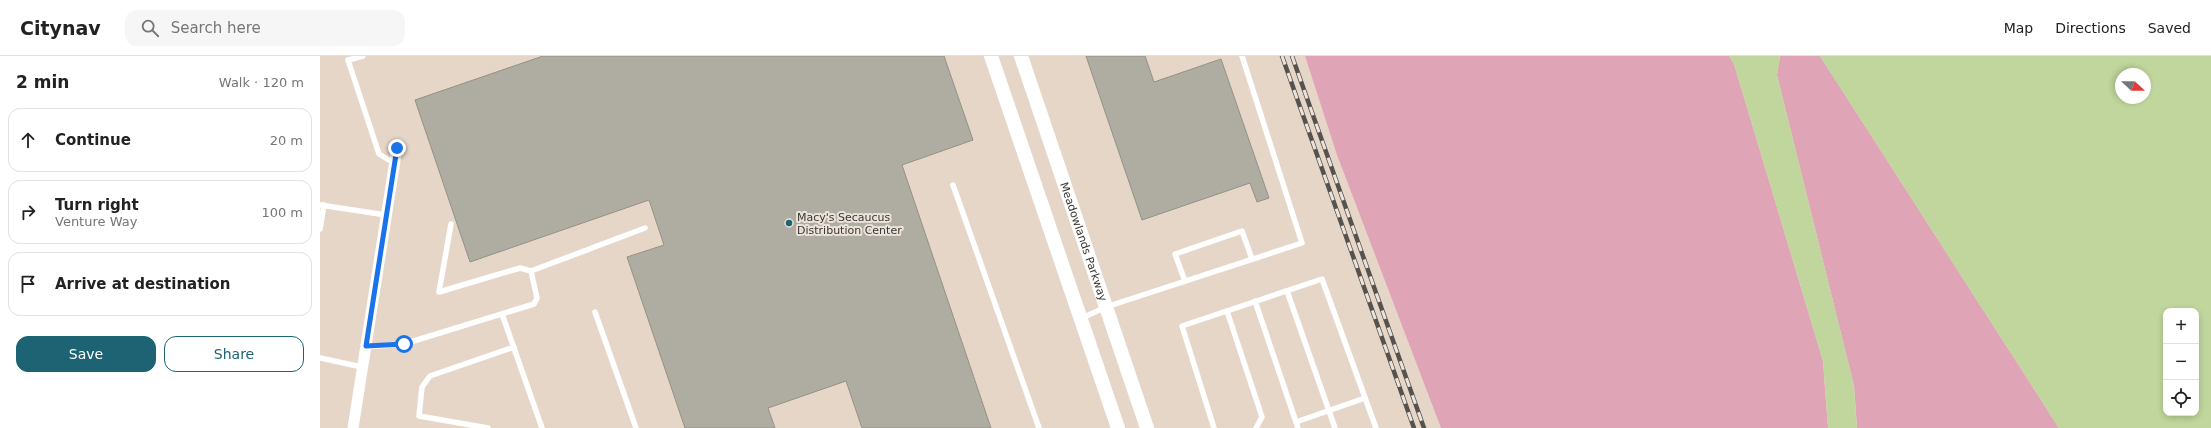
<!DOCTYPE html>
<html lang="en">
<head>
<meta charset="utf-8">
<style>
	body { margin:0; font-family:"DejaVu Sans",sans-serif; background:#f6f6f6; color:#222 }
	.controls { position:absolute; right:12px; bottom:12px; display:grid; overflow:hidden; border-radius:8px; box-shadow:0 2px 6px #0003 }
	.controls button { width:36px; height:36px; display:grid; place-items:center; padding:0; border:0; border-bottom:1px solid #e0e0e0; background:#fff; color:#222; font:20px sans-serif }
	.compass { position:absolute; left:1795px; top:12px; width:36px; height:36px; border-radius:50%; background:#fff; box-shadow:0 2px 6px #0003; rotate:112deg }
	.stop { position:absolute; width:12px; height:12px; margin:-9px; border:3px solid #1a73e8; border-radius:50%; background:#fff }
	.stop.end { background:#1a73e8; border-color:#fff; box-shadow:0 1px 4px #0008 }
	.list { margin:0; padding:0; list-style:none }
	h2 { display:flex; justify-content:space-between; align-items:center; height:52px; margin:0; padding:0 16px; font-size:17px }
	h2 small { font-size:13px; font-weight:400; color:#767676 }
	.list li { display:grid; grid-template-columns:26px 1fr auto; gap:12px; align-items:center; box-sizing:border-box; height:64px; margin:0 8px 8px; padding:0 8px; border:1px solid #e0e0e0; border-radius:12px }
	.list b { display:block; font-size:15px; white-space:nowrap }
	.list p { margin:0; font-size:13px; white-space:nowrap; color:#767676 }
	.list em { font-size:13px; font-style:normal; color:#767676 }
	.actions { display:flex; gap:8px; padding:12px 16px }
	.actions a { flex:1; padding:9px 0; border:1px solid #1d6374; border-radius:12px; text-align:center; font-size:14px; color:#1d6374 }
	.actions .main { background:#1d6374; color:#fff }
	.icon { flex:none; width:22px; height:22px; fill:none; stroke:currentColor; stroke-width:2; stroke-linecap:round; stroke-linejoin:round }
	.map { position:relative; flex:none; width:1891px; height:372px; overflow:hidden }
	header { display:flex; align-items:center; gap:24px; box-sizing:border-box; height:56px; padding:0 20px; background:#fff; border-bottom:1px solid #e0e0e0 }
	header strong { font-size:19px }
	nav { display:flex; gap:22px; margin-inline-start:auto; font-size:14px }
	.search { width:280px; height:36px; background:#f6f6f6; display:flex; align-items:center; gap:10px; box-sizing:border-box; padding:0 14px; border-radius:12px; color:#767676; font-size:15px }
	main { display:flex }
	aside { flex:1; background:#fff }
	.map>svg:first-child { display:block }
	.built { fill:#e6d6c8 }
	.green { fill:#dfa4b5 }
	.water { fill:#c0d69c; fill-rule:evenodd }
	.building { fill:#afaca1; stroke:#949186 }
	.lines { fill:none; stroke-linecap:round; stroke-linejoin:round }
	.service { stroke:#fff; stroke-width:5.5 }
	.minor { stroke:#fff; stroke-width:11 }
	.tertiary { stroke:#fff; stroke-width:14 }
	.rail-casing { stroke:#56524e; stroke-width:4.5 }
	.rail { stroke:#ebe2da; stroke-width:3; stroke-dasharray:9; stroke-linecap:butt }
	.route { stroke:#1a73e8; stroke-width:5 }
	.poi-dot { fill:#1d6374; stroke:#ebe2da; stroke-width:1.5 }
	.labels { text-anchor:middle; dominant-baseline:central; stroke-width:4; stroke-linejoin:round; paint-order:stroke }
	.poi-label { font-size:11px; fill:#3a3734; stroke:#ebe2da; text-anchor:start }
	.street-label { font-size:11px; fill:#3a3734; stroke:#ebe2da }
</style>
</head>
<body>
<header>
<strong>Citynav</strong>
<div class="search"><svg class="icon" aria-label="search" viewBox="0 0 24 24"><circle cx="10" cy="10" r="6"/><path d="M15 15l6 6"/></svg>Search here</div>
<nav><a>Map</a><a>Directions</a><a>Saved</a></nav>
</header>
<main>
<aside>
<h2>2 min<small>Walk · 120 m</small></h2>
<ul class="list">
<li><svg class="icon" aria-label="ahead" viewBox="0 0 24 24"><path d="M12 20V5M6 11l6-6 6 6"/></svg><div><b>Continue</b></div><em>20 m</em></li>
<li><svg class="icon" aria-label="right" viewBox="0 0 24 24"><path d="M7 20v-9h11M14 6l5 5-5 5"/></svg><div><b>Turn right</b><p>Venture Way</p></div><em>100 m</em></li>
<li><svg class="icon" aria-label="arrive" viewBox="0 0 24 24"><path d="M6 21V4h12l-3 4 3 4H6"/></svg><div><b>Arrive at destination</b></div></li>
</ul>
<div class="actions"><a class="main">Save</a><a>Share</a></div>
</aside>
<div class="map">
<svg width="1891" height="372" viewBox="0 0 1891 372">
	<rect width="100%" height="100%" fill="#ebe2da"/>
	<path class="built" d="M0 0H985L1017 99 1121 372H0Z"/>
	<g class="green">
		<path d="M985 0H1409L1414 8 1503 305 1508 372H1121L1017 99Z"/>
		<path d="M1460 0H1500L1739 372H1537L1534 330 1457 19Z"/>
	</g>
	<g class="water">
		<path d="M1409 0H1460L1457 19 1534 330 1537 372H1508L1503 305 1414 8Z"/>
		<path d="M1500 0H1891V372H1739ZM1801 18H1825V42H1801ZM1846 255H1876V357H1846Z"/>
	</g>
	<g class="building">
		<path d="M223 0H624L653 84 582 109 671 372H542L526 325 448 352 455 372H365L307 201 344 189 329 144 150 206 95 44Z"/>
		<path d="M766 0H825L834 26 901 3 949 142 937 146 930 127 822 164Z"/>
	</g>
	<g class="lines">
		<g class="service">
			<path d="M43 0 28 4 59 98 74 107"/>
			<path d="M633 129 719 372"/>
			<path d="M0 149 66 159"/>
			<path d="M131 168 119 236 200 212 211 215 325 172"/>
			<path d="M0 173 4 149"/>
			<path d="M865 225 855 198 922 175 932 203"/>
			<path d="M967 235 1015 372"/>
			<path d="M935 245 976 366 1045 342"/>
			<path d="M907 255 942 361 936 372"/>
			<path d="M275 256 316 372"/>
			<path d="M182 258 222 372"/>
			<path d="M762 262 786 251 982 187 922 0"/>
			<path d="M45 291 84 288 214 248 217 242 211 215"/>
			<path d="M0 302 42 311"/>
			<path d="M976 366 978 372"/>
			<path d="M168 372 99 360 102 331 110 320 194 291"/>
			<path d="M894 372 862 270 1002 223 1056 372"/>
		</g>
		<path class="minor" d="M33 372 77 92"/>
		<g class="tertiary">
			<path d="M671 0 798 372"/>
			<path id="s1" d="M701 0 827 372"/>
		</g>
		<g class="rail-casing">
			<g id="rail">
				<path d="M962 0 1094 372"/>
				<path d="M972 0 1104 372"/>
			</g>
		</g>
		<use href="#rail" class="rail"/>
	</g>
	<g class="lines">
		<path class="route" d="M77 92 46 290 84 288"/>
	</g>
	<circle class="poi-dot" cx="469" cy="167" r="4"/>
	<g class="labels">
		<g class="poi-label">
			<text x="477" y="161">Macy's Secaucus<tspan x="477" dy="13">Distribution Center</tspan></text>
		</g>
		<g class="street-label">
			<text stroke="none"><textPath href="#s1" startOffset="196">Meadowlands Parkway</textPath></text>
		</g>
	</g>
</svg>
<div class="controls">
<button>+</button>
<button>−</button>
<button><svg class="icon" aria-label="locate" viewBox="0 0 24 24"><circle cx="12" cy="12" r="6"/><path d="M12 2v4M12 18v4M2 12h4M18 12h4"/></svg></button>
</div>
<svg class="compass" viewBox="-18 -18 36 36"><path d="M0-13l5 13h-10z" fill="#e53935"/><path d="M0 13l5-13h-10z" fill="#767676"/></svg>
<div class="stop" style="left:84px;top:288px"></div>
<div class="stop end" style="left:77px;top:92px"></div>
</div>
</main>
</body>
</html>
